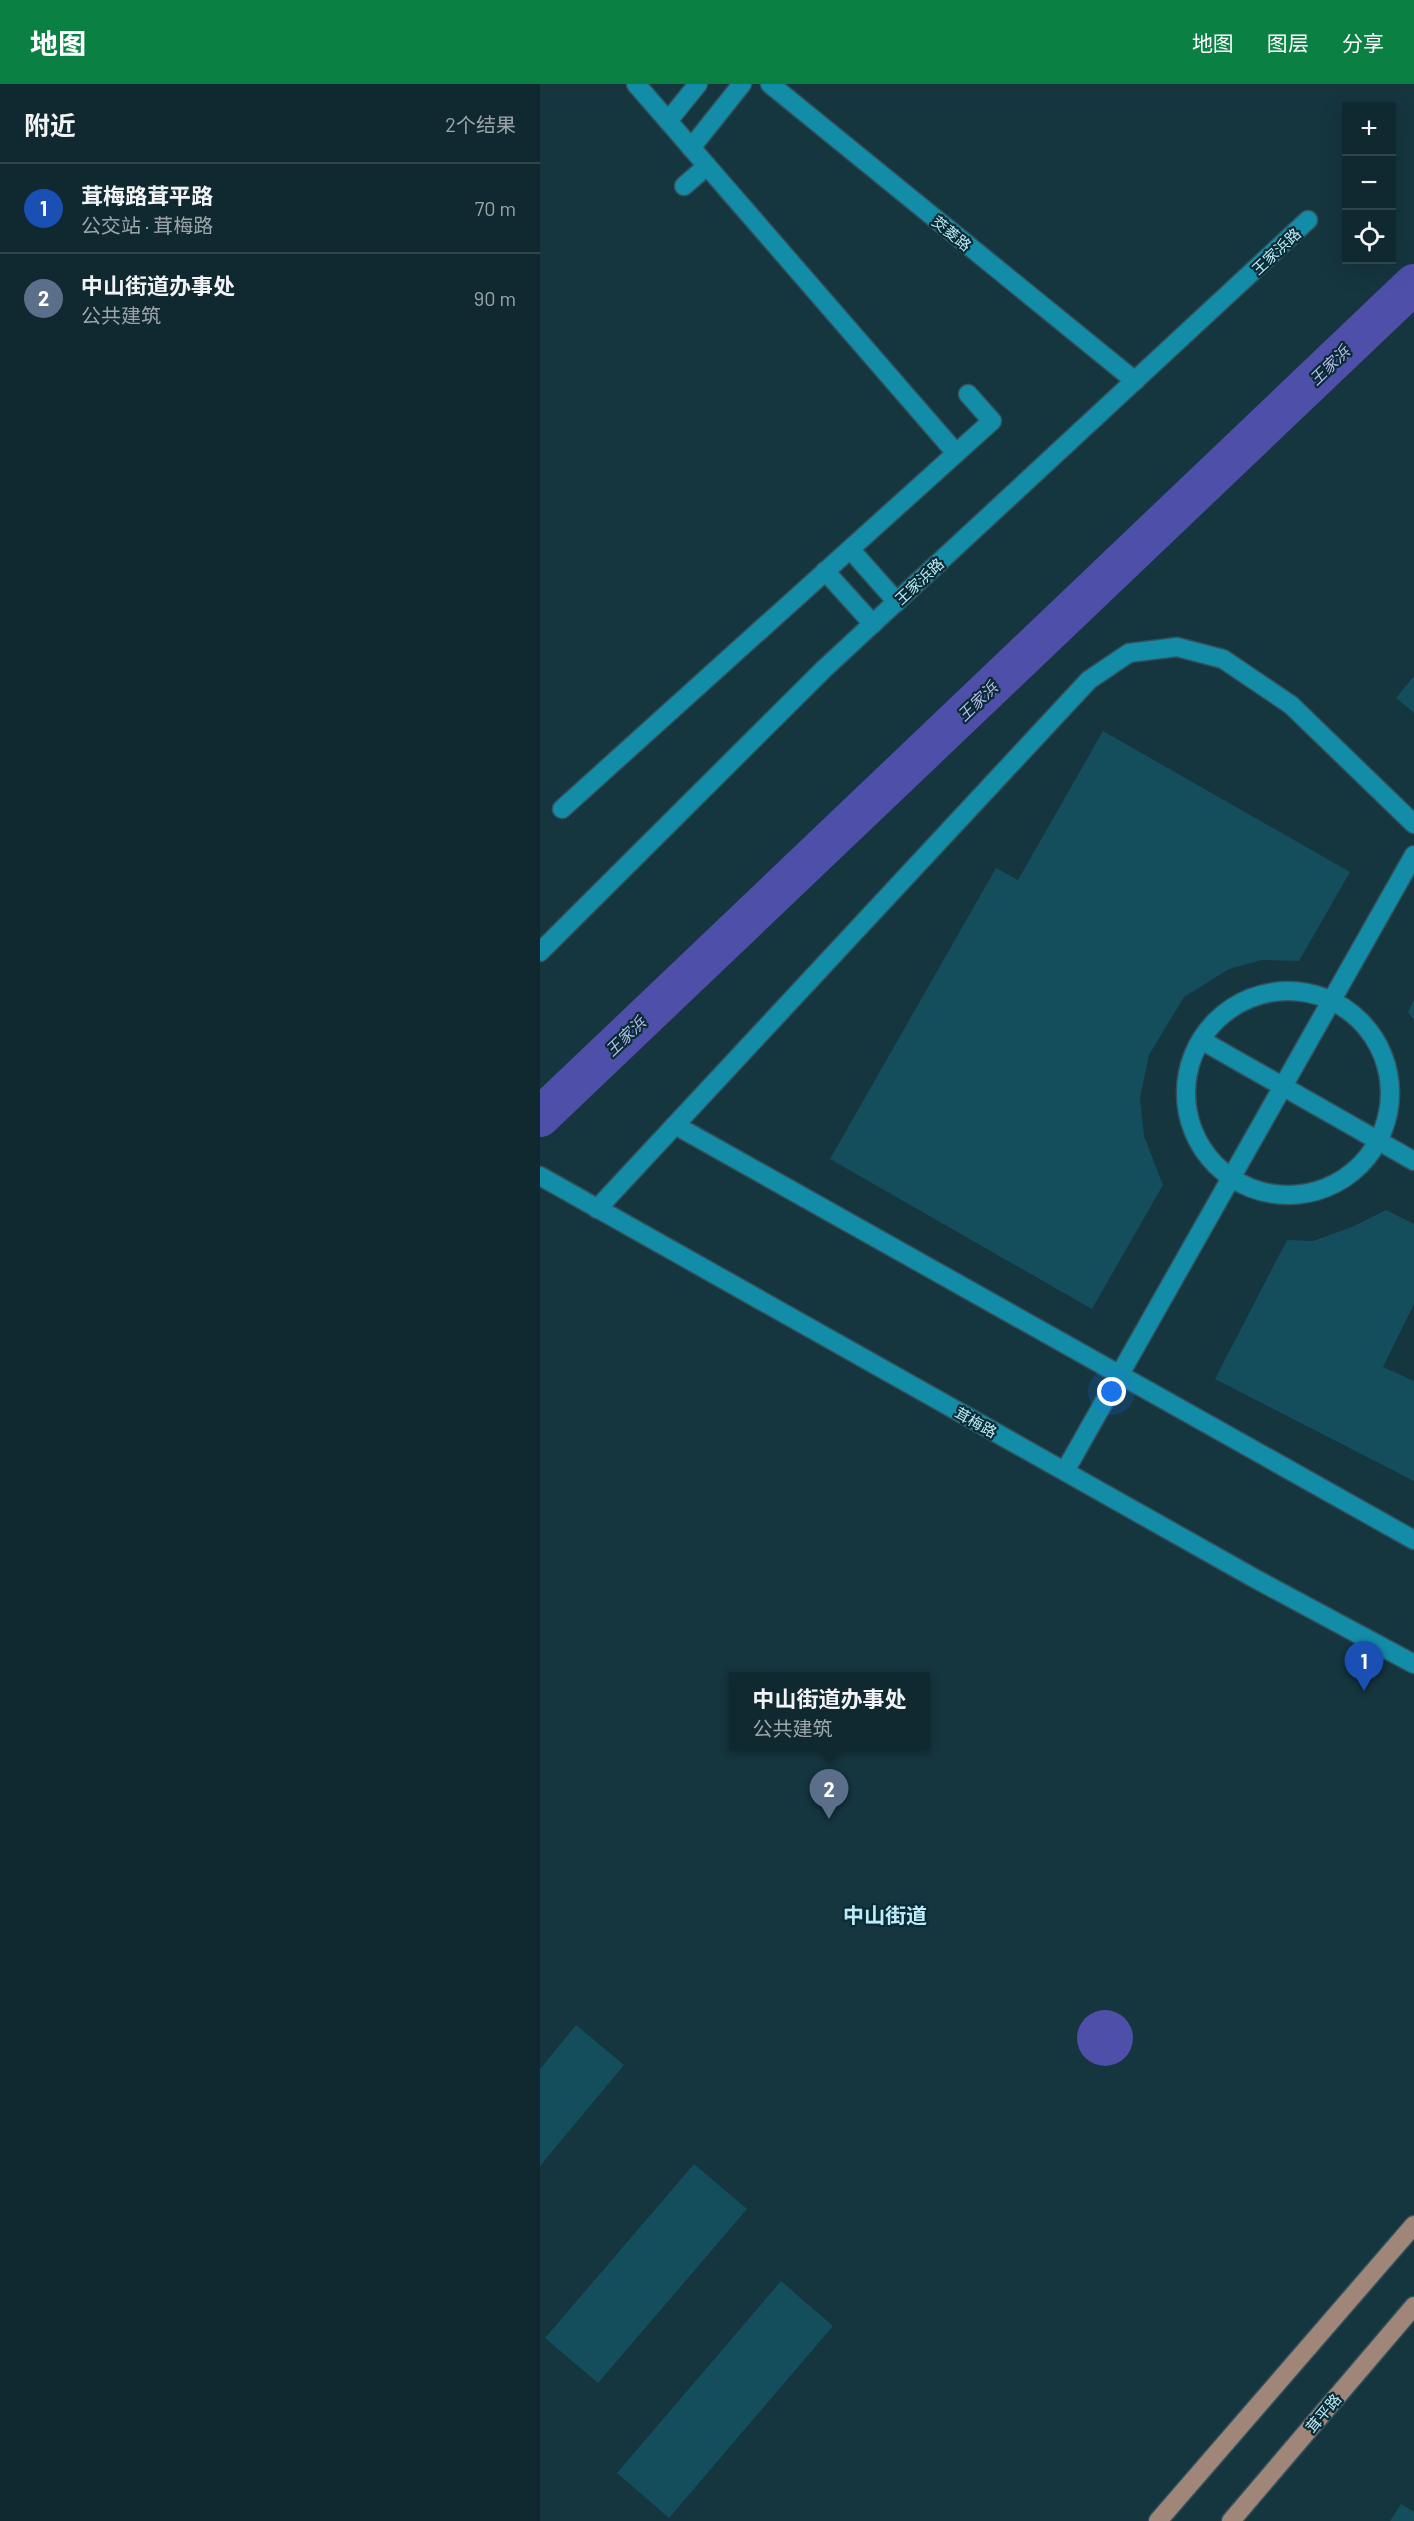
<!DOCTYPE html>
<html lang="zh">
<head>
<meta charset="utf-8">
<style>
	body { margin:0; font-family:Barlow,"Noto Sans SC",sans-serif; background:#1e343b; color:#f1f3f6 }
	.controls { position:absolute; right:18px; top:18px; display:grid; overflow:hidden; border-radius:0px; box-shadow:0 6px 24px #0002 }
	.controls button { width:54px; height:54px; display:grid; place-items:center; padding:0; border:0; border-bottom:2px solid #30444b; background:#10282f; color:#f1f3f6; font:30px sans-serif }
	.you { position:absolute; left:572px; top:1308px; width:21px; height:21px; margin:-15px; border:4px solid #fff; border-radius:50%; background:#1a73e8; box-shadow:0 0 0 9px #1a73e833 }
	.badge { display:grid; place-items:center; width:39px; height:39px; border-radius:50%; background:#0b8043; color:#fff; font-size:20px; font-weight:700 }
	.pin { position:absolute; translate:-50% -50px; filter:drop-shadow(0 2px 3px #0008) }
	.pin::after { content:''; position:absolute; top:32px; width:21px; height:18px; background:inherit; clip-path:polygon(0 0,100% 0,50% 100%) }
	.popup { position:absolute; left:189px; top:1588px; width:201px; height:78px; box-sizing:border-box; display:grid; place-content:center; border-radius:0px; background:#10282f; filter:drop-shadow(0 2px 4px #0005); font-size:20px; white-space:nowrap; color:#9ca6aa }
	.popup b { font-size:22px; color:#f1f3f6 }
	.popup::after { content:''; position:absolute; left:50%; top:100%; margin-left:-12px; border:12px solid transparent; border-top-color:#10282f }
	.list { margin:0; padding:0; list-style:none }
	h2 { display:flex; justify-content:space-between; align-items:center; height:78px; margin:0; padding:0 24px; font-size:26px }
	h2 small { font-size:20px; font-weight:400; color:#9ca6aa }
	.list li { display:grid; grid-template-columns:39px 1fr auto; gap:18px; align-items:center; box-sizing:border-box; height:90px; padding:0 24px; border-top:2px solid #30444b }
	.list b { display:block; font-size:22px; white-space:nowrap }
	.list p { margin:0; font-size:20px; white-space:nowrap; color:#9ca6aa }
	.list em { font-size:20px; font-style:normal; color:#9ca6aa }
	.icon { flex:none; width:33px; height:33px; fill:none; stroke:currentColor; stroke-width:2; stroke-linecap:round; stroke-linejoin:round }
	.map { position:relative; flex:none; width:874px; height:2437px; overflow:hidden }
	header { display:flex; align-items:center; gap:36px; box-sizing:border-box; height:84px; padding:0 30px; background:#0b8043; color:#fff }
	header strong { font-size:28px }
	nav { display:flex; gap:33px; margin-inline-start:auto; font-size:21px }
	main { display:flex }
	aside { flex:1; background:#10282f }
	.map>svg:first-child { display:block }
	.water { fill:#4d4fa9 }
	.lines { fill:none; stroke-linecap:round; stroke-linejoin:round }
	.canal { stroke:#4d4fa9; stroke-width:40 }
	.building { fill:#144d5c }
	.minor-casing { stroke:#31525c; stroke-width:21 }
	.major-casing { stroke:#31525c; stroke-width:21 }
	.minor { stroke:#138ca8; stroke-width:18 }
	.major { stroke:#a08679; stroke-width:18 }
	.labels { text-anchor:middle; dominant-baseline:central; stroke-width:4.5; stroke-linejoin:round; paint-order:stroke }
	.street-label { font-size:15px; fill:#bdebfa; stroke:#092b34 }
	.water-label { font-size:16px; font-style:italic; fill:#b7bded; stroke:#092b34 }
	.district-label { font-size:21px; font-weight:bold; fill:#bdebfa; stroke:#092b34 }
</style>
</head>
<body>
<header>
<strong>地图</strong>
<nav><a>地图</a><a>图层</a><a>分享</a></nav>
</header>
<main>
<aside>
<h2>附近<small>2个结果</small></h2>
<ul class="list">
<li><span class="badge" style="background:#1a4fb4">1</span><div><b>茸梅路茸平路</b><p>公交站 · 茸梅路</p></div><em>70 m</em></li>
<li><span class="badge" style="background:#5c6f8a">2</span><div><b>中山街道办事处</b><p>公共建筑</p></div><em>90 m</em></li>
</ul>
</aside>
<div class="map">
<svg width="874" height="2437" viewBox="0 0 874 2437">
	<rect width="100%" height="100%" fill="#15353f"/>
	<circle class="water" cx="565" cy="1954" r="28"/>
	<g class="lines">
		<path class="canal" d="M0 1033 874 200"/>
	</g>
	<g class="building">
		<path d="M874 592V629L856 614Z"/>
		<path d="M563 647 810 788 759 877 722 876 689 885 644 913 609 971 600 1014 604 1052 623 1101 552 1225 290 1075 456 784 478 796Z"/>
		<path d="M874 916V936L868 928Z"/>
		<path d="M846 1126 874 1140V1220L843 1283 874 1297V1397L675 1295 747 1156 773 1157 812 1143Z"/>
		<path d="M36 1941 84 1981 0 2082V1985Z"/>
		<path d="M154 2080 207 2125 58 2299 5 2254Z"/>
		<path d="M241 2197 293 2242 129 2434 77 2389Z"/>
		<path d="M861 2420 874 2428V2437H850Z"/>
	</g>
	<g class="lines">
		<g class="minor-casing">
			<g id="minor">
				<path d="M96 0 416 369"/>
				<path d="M230 0 595 297"/>
				<path d="M128 37 158 0"/>
				<path d="M151 64 202 0"/>
				<path d="M144 102 167 82"/>
				<path d="M310 465 357 518"/>
				<path d="M285 487 333 540"/>
				<path d="M22 725 452 337 428 310"/>
				<path d="M0 868 284 585 768 136"/>
				<circle cx="748" cy="1009" r="102"/>
				<path d="M661 956 874 1077"/>
				<path d="M135 1041 874 1456"/>
				<path d="M0 1092 714 1494 874 1580"/>
				<path d="M57 1125 549 596 589 569 637 563 683 575 751 621 874 740"/>
				<path d="M525 1387 874 771"/>
			</g>
		</g>
		<g class="major-casing">
			<g id="major">
				<path d="M618 2437 874 2141"/>
				<path d="M691 2437 874 2222"/>
			</g>
		</g>
		<use href="#minor" class="minor"/>
		<use href="#major" class="major"/>
	</g>
	<g class="labels">
		<g class="street-label">
			<text transform="translate(412 149) rotate(39)">茭菱路</text>
			<text transform="translate(736 167) rotate(-43)">王家浜路</text>
			<text transform="translate(379 497) rotate(-43)">王家浜路</text>
			<text transform="translate(436 1338) rotate(29)">茸梅路</text>
			<text transform="translate(783 2329) rotate(-50)">茸平路</text>
		</g>
		<g class="water-label">
			<text transform="translate(789 281) rotate(-44)">王家浜</text>
			<text transform="translate(437 617) rotate(-44)">王家浜</text>
			<text transform="translate(85 952) rotate(-44)">王家浜</text>
		</g>
		<g class="district-label">
			<text x="345" y="1830">中山街道</text>
		</g>
	</g>
</svg>
<div class="controls">
<button>+</button>
<button>−</button>
<button><svg class="icon" aria-label="locate" viewBox="0 0 24 24"><circle cx="12" cy="12" r="6"/><path d="M12 2v4M12 18v4M2 12h4M18 12h4"/></svg></button>
</div>
<div class="you"></div>
<div class="pin badge" style="left:824px;top:1607px;background:#1a4fb4">1</div>
<div class="pin badge" style="left:289px;top:1735px;background:#5c6f8a">2</div>
<div class="popup"><b>中山街道办事处</b>公共建筑</div>
</div>
</main>
</body>
</html>
